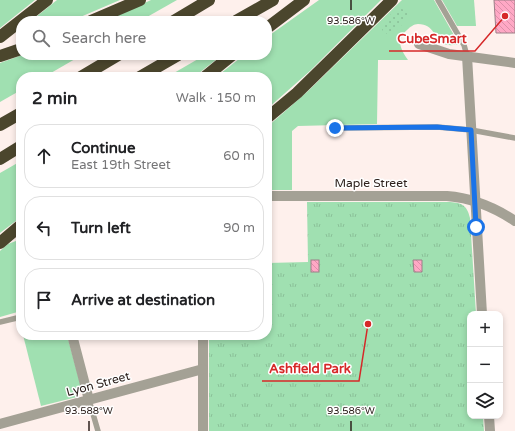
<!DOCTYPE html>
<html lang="en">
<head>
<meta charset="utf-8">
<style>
	body { margin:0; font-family:"Varela Round",sans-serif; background:#f2f2f2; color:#202124 }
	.controls { position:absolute; right:12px; bottom:12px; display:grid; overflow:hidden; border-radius:8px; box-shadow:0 2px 6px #0003 }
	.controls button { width:36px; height:36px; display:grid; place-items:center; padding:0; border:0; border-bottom:1px solid #e0e0e0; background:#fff; color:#202124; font:20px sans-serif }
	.stop { position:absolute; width:12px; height:12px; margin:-9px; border:3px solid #1a73e8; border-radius:50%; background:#fff }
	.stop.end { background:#1a73e8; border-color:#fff; box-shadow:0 1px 4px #0008 }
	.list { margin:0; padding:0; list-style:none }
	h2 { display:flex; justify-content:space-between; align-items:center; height:52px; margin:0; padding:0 16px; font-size:17px }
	h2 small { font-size:13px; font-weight:400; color:#757577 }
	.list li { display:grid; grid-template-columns:26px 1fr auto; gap:12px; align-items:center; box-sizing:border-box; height:64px; margin:0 8px 8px; padding:0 8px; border:1px solid #e0e0e0; border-radius:16px }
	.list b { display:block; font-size:15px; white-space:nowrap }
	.list p { margin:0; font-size:13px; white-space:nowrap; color:#757577 }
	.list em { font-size:13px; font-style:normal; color:#757577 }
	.icon { flex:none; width:22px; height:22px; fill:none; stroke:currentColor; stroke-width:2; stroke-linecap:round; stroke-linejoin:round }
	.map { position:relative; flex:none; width:515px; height:431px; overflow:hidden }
	.search { position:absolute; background:#fff; box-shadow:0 2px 6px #0003; left:16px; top:16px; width:256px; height:44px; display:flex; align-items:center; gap:10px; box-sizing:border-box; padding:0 14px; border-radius:16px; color:#757577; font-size:15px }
	.panel { position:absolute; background:#fff; box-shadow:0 2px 6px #0003; left:16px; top:72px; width:256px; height:268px; border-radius:16px }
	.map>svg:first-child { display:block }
	.grass { fill:#a0e0b1 }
	.park { fill:url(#park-tufts) }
	.garden { fill:url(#garden-dots) }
	.building { fill:url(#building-back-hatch); stroke:#9c7e87 }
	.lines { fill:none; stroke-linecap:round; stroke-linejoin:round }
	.service { stroke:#a4a195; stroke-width:5.5 }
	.minor { stroke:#a4a195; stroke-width:10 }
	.motorway { stroke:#4b462d; stroke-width:12 }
	.route { stroke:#1a73e8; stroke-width:5 }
	.ticks { fill:none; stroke:#2d211d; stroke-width:1.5 }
	.labels { text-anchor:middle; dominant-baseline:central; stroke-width:3; stroke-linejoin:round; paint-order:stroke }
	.street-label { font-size:12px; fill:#2d211d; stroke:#fff }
	.ticks-label { font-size:10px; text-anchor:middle; fill:#2d211d; stroke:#fff; stroke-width:3; stroke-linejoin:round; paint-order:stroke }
	.leader { fill:none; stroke:#d62828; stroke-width:1.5 }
	.callout-dot { fill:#d62828; stroke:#fff; stroke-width:1.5 }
	.callout-label { font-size:13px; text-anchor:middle; font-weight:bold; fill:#d62828; stroke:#fff; stroke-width:3; stroke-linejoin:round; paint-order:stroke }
</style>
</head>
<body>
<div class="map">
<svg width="515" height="431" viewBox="0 0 515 431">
	<defs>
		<pattern id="park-tufts" width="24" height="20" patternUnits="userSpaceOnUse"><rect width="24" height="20" fill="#a0e0b1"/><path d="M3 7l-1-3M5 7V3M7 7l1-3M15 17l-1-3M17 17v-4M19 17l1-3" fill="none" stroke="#8ac098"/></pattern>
		<pattern id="garden-dots" width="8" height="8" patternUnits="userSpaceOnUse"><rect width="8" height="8" fill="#a0e0b1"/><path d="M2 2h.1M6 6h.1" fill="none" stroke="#8ac098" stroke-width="1.8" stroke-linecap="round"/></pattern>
		<pattern id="building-back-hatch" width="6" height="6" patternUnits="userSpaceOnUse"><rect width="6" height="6" fill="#ffa8c5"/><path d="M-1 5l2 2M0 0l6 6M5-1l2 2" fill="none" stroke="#db90a9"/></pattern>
	</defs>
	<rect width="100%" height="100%" fill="#fef0ec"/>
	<g class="grass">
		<path d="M0 0H35L0 28Z"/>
		<path d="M57 0H120L71 21H31Z"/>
		<path d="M151 0H177L140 21H106Z"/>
		<path d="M319 0H381L311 70 267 109V77H216L244 55H267V37Z"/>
		<path d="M402 0H434L459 44C455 45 449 46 444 44 434 40 435 24 418 24 414 24 410 27 407 30 396 40 400 48 408 60H378L377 124 298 126 292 131V190H267V127L307 92Z"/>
		<path d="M442 0H474L476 26H457Z"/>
		<path d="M22 55H82L44 77H21V90L0 102V63Z"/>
		<path d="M205 55H222L194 77H167Z"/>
		<path d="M21 161V217L0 233V173Z"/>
		<path d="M21 239V311L0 317V251L8 244Z"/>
		<path d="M23 335H67L80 383V389L77 397 41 406Z"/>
	</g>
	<path class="park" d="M307 202H450C462 203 467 205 470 218L476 314H470V416H483L484 431H209V335H267V263L308 262Z"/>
	<path class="garden" d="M400 9C405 9 407 11 409 15 405 23 395 33 387 34L382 30C384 20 391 12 400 9Z"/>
	<g class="building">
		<path d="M494 0H515V33H496Z"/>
		<rect x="311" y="260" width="8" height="12"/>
		<path d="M413 260H422V272H414Z"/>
	</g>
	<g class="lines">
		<g class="service">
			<path d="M438 0 464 45 467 56"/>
			<path d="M335 128 437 127 471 130 515 138"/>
			<path d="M0 322 21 317"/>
			<path d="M89 400 98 431"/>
		</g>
		<g class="minor">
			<path d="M419 44 449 54 515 63"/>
			<path d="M467 56 482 314"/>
			<path d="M267 196H447C473 198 494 207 515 221"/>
			<path d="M72 335 89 400"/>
			<path d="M203 335V431"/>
			<path d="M489 416 490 431"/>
			<path d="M0 424 203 369"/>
		</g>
		<g class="motorway">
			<path d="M91 21 140 0"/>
			<path d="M174 21 209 0"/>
			<path d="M236 21 273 0"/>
			<path d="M267 28 304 0"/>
			<path d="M0 37 47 0"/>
			<path d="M0 56 21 49"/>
			<path d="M81 77 118 55"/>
			<path d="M140 77 178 55"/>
			<path d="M205 77 232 55"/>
			<path d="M267 118 297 93 392 0"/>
			<path d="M0 125 21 113"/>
			<path d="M0 159 21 146"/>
			<path d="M0 243 21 225"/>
		</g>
	</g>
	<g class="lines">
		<path class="route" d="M335 128 437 127 471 130 476 227"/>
	</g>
	<path class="ticks" d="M351 0V10M89 421V431M351 421V431"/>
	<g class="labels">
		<g class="street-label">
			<text x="371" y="183">Maple Street</text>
			<text transform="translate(98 384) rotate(-15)">Lyon Street</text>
		</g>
	</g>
	<g class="ticks-label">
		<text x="351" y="24">93.586°W</text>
		<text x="89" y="414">93.588°W</text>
		<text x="351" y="414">93.586°W</text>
	</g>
	<path class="leader" d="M505 16L475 51H389M368 324L359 381H262"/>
	<g class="callout-dot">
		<circle cx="505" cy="16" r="4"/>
		<circle cx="368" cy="324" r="4"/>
	</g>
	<g class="callout-label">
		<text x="432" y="43">CubeSmart</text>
		<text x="310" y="373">Ashfield Park</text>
	</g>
</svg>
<div class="controls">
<button>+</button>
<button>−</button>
<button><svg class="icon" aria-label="layers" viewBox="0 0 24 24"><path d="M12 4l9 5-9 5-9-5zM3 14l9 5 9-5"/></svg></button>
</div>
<div class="stop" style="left:476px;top:227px"></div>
<div class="stop end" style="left:335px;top:128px"></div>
<div class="search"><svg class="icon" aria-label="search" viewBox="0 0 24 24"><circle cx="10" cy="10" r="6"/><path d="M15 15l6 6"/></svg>Search here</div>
<section class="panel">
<h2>2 min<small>Walk · 150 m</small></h2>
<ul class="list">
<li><svg class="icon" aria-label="ahead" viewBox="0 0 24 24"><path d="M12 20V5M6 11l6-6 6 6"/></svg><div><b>Continue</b><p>East 19th Street</p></div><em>60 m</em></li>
<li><svg class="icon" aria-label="left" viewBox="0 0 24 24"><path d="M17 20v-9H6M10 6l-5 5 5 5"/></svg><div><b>Turn left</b></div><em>90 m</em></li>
<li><svg class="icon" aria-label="arrive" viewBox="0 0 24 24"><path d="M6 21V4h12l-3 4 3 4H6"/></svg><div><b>Arrive at destination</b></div></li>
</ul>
</section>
</div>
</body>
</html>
